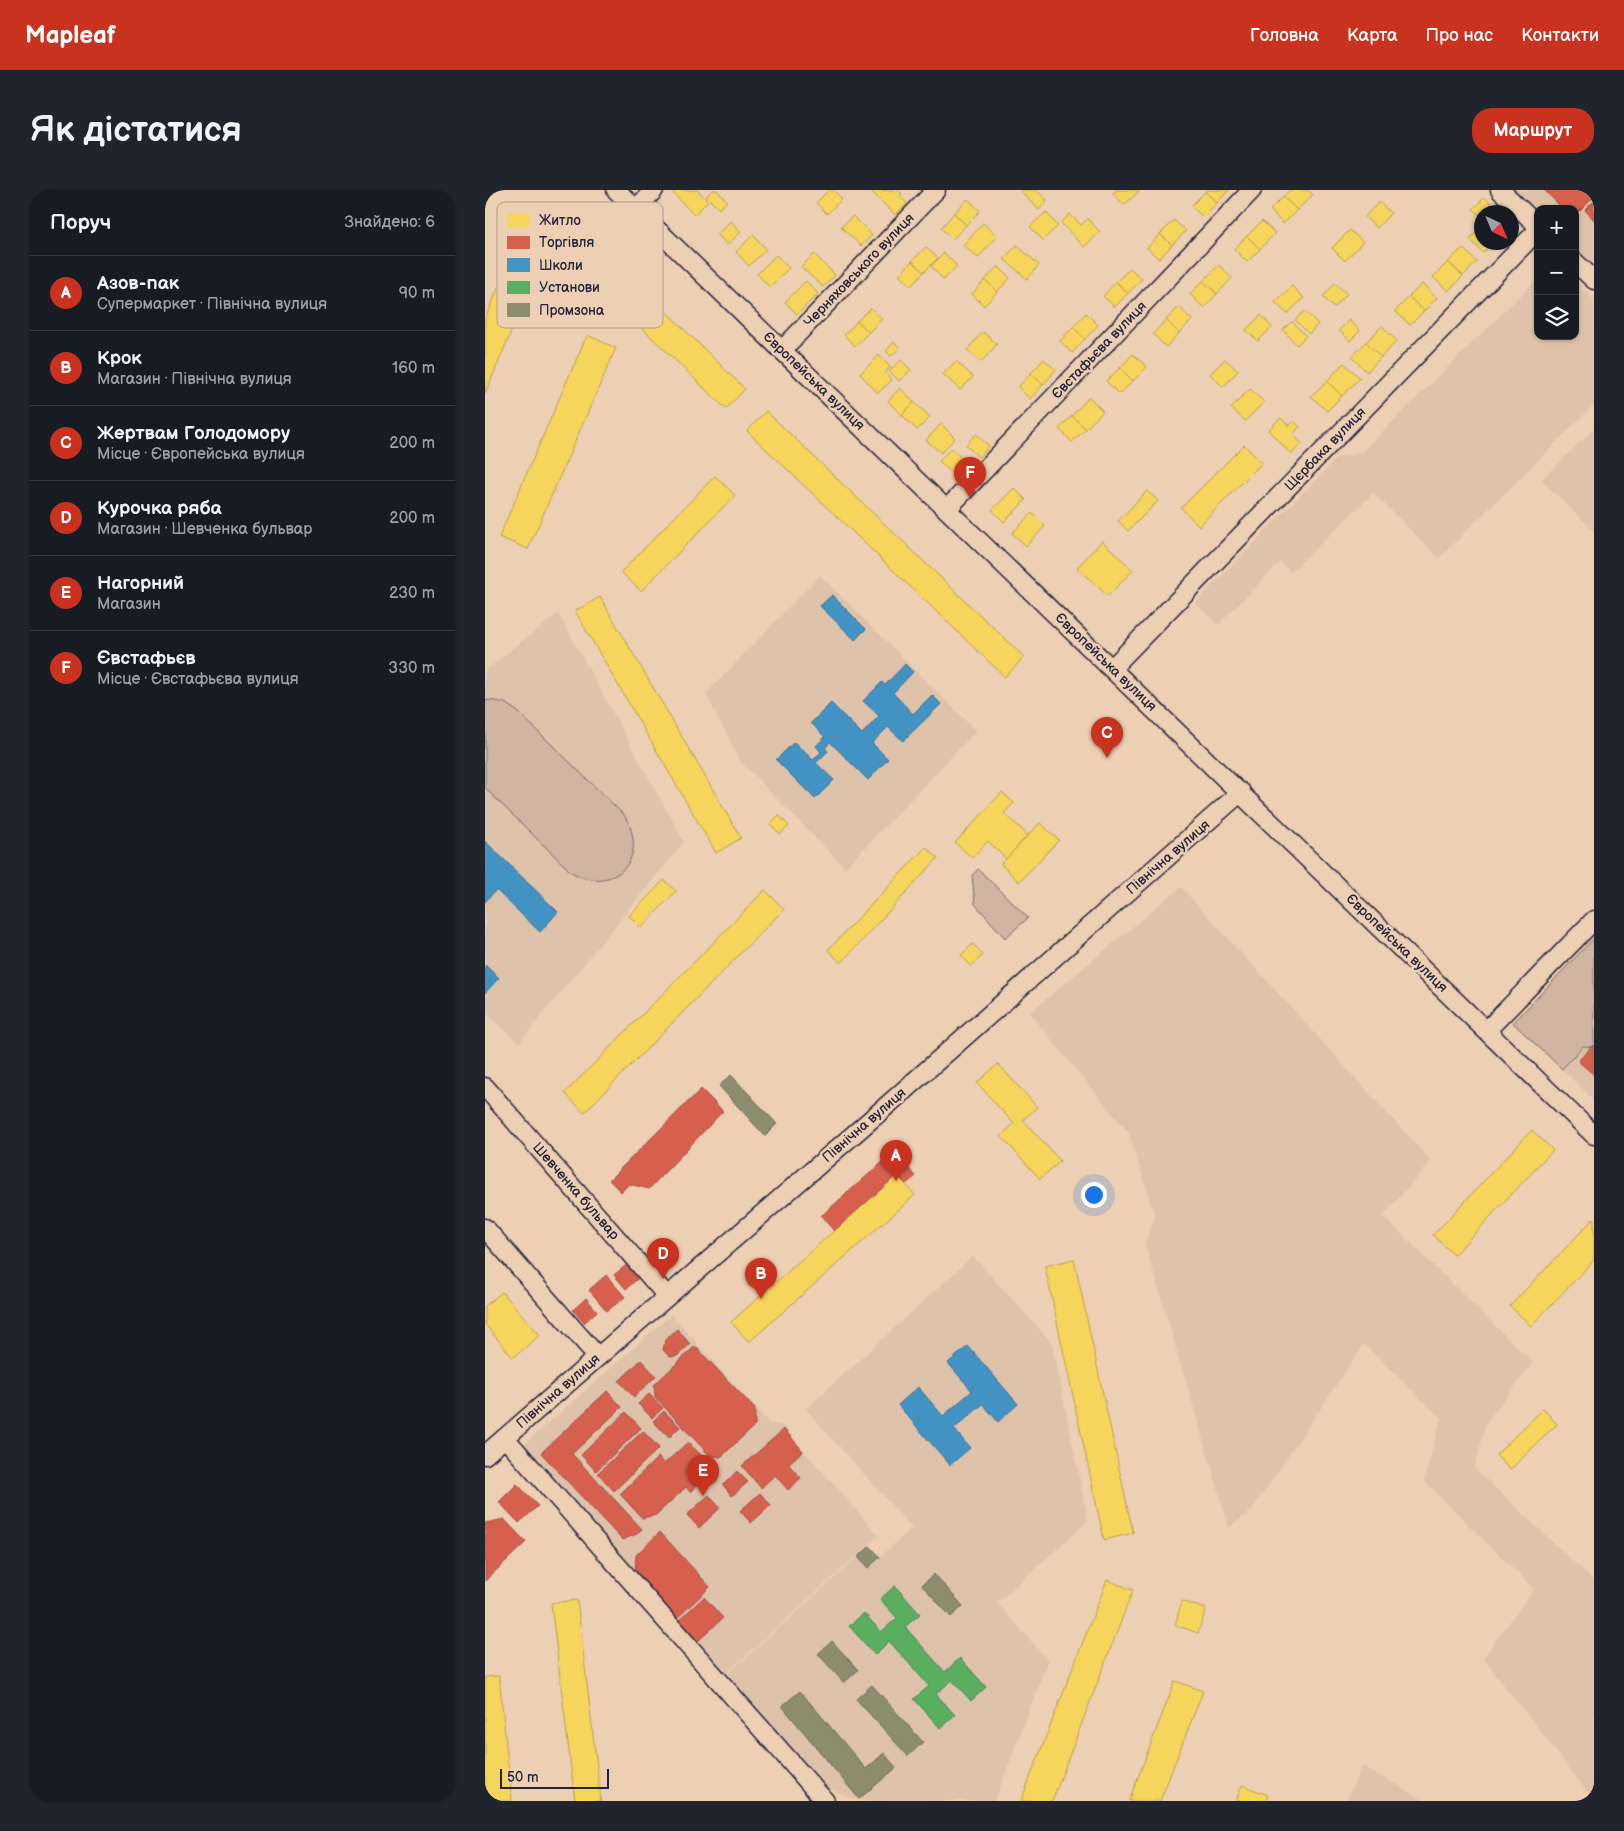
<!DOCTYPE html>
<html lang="uk">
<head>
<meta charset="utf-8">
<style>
	body { margin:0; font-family:"Balsamiq Sans",sans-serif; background:#20242c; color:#f1f3f6 }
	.controls { position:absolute; right:15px; top:15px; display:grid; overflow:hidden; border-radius:10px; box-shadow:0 1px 4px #0004 }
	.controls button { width:45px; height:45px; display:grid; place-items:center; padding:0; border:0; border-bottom:1px solid #363941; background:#171b24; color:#f1f3f6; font:25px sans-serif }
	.compass { position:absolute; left:989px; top:15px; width:45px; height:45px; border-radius:50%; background:#171b24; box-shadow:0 1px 4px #0004; rotate:136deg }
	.scale { position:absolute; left:15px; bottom:12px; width:109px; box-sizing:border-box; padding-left:5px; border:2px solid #22223b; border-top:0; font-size:14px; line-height:18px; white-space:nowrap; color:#22223b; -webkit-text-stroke:4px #edcfb3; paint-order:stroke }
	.you { position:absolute; left:608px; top:1004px; width:18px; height:18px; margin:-12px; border:4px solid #fff; border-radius:50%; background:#1a73e8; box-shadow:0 0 0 8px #1a73e833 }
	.badge { display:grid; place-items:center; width:32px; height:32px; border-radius:50%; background:#c8321e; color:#fff; font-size:16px; font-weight:700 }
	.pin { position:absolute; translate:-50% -41px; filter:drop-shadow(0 1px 2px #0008) }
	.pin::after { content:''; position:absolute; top:26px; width:18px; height:15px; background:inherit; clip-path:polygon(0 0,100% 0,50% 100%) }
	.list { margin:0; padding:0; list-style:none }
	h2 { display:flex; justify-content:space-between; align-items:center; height:65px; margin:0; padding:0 20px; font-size:21px }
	h2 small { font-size:16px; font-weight:400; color:#9ea1a6 }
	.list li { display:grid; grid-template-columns:32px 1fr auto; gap:15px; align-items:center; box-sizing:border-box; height:75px; padding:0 20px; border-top:1px solid #363941 }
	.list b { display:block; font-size:19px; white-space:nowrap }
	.list p { margin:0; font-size:16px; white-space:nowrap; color:#9ea1a6 }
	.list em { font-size:16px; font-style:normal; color:#9ea1a6 }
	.icon { flex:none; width:28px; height:28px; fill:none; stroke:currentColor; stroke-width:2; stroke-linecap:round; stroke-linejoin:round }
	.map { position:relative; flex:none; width:1109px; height:1611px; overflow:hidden; border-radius:20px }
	header { display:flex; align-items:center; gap:30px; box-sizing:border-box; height:70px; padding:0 25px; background:#c8321e; color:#fff }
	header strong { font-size:24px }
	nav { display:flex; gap:28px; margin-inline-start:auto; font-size:18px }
	.intro { display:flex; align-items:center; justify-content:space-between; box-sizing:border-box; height:120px; padding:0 30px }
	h1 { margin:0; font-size:35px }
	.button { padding:12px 22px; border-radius:20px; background:#c8321e; color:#fff; font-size:18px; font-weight:700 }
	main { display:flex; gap:30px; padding:0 30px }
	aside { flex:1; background:#171b24; border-radius:20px; box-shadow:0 1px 4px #0004 }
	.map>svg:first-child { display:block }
	.built { fill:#dec2aa }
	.green { fill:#d0b6a2; stroke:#796c6e }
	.homes { fill:#f6d55c; stroke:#b69f52 }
	.shops { fill:#d6604d; stroke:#a04d48 }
	.schools { fill:#4393c3; stroke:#39719a }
	.public { fill:#5aae61; stroke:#498456 }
	.industry { fill:#8c8c6e; stroke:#6c6c5f }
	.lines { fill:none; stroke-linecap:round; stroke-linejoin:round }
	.minor-casing { stroke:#22223b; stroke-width:21 }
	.minor { stroke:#edcfb3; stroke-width:18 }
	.labels { text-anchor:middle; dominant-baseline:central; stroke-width:5; stroke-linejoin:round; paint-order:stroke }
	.street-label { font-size:14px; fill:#22223b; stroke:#edcfb3 }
	.key { fill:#edcfb3; stroke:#b09b8f; stroke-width:1 }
	.key-label { font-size:14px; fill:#22223b }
</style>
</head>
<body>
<header>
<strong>Mapleaf</strong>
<nav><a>Головна</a><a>Карта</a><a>Про нас</a><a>Контакти</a></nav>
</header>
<div class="intro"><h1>Як дістатися</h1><a class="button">Маршрут</a></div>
<main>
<aside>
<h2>Поруч<small>Знайдено: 6</small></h2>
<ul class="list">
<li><span class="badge">A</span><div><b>Азов-пак</b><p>Супермаркет · Північна вулиця</p></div><em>90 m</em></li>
<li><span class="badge">B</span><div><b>Крок</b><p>Магазин · Північна вулиця</p></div><em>160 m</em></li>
<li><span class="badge">C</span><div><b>Жертвам Голодомору</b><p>Місце · Європейська вулиця</p></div><em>200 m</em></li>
<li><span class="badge">D</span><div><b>Курочка ряба</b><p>Магазин · Шевченка бульвар</p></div><em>200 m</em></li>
<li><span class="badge">E</span><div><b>Нагорний</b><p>Магазин</p></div><em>230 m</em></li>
<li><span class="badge">F</span><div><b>Євстафьєв</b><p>Місце · Євстафьєва вулиця</p></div><em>330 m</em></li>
</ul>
</aside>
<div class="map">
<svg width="1109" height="1611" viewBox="0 0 1109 1611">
	<rect width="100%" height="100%" fill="#edcfb3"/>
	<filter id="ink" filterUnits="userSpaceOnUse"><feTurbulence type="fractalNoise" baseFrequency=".02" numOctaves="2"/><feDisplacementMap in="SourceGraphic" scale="10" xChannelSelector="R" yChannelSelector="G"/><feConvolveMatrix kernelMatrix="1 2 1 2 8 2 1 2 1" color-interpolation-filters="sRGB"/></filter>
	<g filter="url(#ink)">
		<g class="built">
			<path d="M1028 0H1109V78L1090 60V19H1053V24Z"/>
			<path d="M1053 88V146H1090V91L1109 110V215L954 368 888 303 806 382 795 372 733 435 710 413 852 268 878 261Z"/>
			<path d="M1109 239V341L1056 290Z"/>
			<path d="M335 385 491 541 360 678 255 571 221 504Z"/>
			<path d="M73 423 199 652 34 853 0 822V481Z"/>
			<path d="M696 697 946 971 898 1026 1048 1173 1002 1231 989 1278 1109 1391V1610L998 1468 1049 1399 939 1291 956 1228 879 1154 766 1321 744 1337 660 1053 670 1026 644 943 544 823Z"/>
			<path d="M1109 854V910L1077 879 1098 856 1106 857Z"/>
			<path d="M488 1066 567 1153 603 1331 512 1413 563 1470 510 1611H373L335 1595 239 1487 385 1356 395 1367 427 1338 321 1219Z"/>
			<path d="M186 1125 285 1234H295L394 1346 238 1486 35 1258Z"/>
			<path d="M877 1576 938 1610V1611H861Z"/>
		</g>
		<g class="green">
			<path d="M5 510 20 513 33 522 139 625C166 667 130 706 86 682L0 598V511Z"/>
			<path d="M493 679 543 728 520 748 490 714 487 686Z"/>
			<path d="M1109 748V854L1106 857 1098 856 1077 879 1028 833Z"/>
		</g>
		<g class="homes">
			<path d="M192 0H212L223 11 209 25 188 3Z"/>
			<path d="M228 0H232L242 11 234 19 221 6Z"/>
			<path d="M344 0H348L357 9 342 24 331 13Z"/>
			<path d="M413 0 417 4 415 6 422 14 410 25 386 1Z"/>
			<path d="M535 0H551L562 10 554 20Z"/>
			<path d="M631 0H655L639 15 628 3Z"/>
			<path d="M721 0H744L732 13 720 2Z"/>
			<path d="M805 0H823L828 5 812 20 798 7Z"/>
			<path d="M720 2 732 13 718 27 706 16Z"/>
			<path d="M798 7 812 20 798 34 785 20Z"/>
			<path d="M1000 7 1011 19 1015 22H996V26L988 19Z"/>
			<path d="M483 9 495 21 481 35 469 23Z"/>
			<path d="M894 12 906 23 892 38 880 27Z"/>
			<path d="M561 22 573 36 558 50 545 37Z"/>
			<path d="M469 23 481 35 468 49 456 38Z"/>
			<path d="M585 24 596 35 603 29 615 42 599 57 576 33Z"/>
			<path d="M368 26 387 45 376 56 356 37Z"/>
			<path d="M689 30 701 41 687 55 675 44Z"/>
			<path d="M246 31 256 42 242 55 232 44Z"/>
			<path d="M777 31 790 43 775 59 762 46Z"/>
			<path d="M498 33 512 46 493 68 478 55Z"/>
			<path d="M996 38V52H1009L998 63 985 49Z"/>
			<path d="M865 40 878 52 860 71 847 58Z"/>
			<path d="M675 44 687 55 674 69 662 58Z"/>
			<path d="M268 45 281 59 264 76 251 62Z"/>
			<path d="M762 46 775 59 762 72 749 59Z"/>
			<path d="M532 55 554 75 542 89 519 69Z"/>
			<path d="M441 57 453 68 439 82 427 71Z"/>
			<path d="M978 58 992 72 978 86 963 72Z"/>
			<path d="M459 63 472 76 459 90 446 76Z"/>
			<path d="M329 64 350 85 338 97 316 77Z"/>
			<path d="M291 65 304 78 285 97 272 84Z"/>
			<path d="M26 67 53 78 0 204V129Z"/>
			<path d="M427 71 439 82 426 96 414 85Z"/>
			<path d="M963 72 978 86 963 101 948 87Z"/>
			<path d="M734 75 747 88 732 104 718 91Z"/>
			<path d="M513 76 525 88 512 102 500 90Z"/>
			<path d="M645 78 657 89 643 103 631 92Z"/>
			<path d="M500 90 512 102 499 116 487 104Z"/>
			<path d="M321 91 333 104 312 124 300 112Z"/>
			<path d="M718 91 732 104 719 118 705 104Z"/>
			<path d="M631 92 643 103 630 117 618 106Z"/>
			<path d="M850 93 862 104 849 118 838 107Z"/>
			<path d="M153 94 260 199 241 219 133 115Z"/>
			<path d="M937 94 952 108 939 121 924 107Z"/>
			<path d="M807 96 819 108 802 124 790 112Z"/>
			<path d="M924 107 939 121 925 135 910 121Z"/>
			<path d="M694 117 707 130 694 143 681 130Z"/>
			<path d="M386 118 397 129 384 142 372 131Z"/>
			<path d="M820 121 833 134 824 144 810 130Z"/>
			<path d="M601 123 613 135 600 149 588 137Z"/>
			<path d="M776 125 787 137 773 151 761 140Z"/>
			<path d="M681 130 694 143 681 157 668 144Z"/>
			<path d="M864 130 875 141 865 151 854 140Z"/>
			<path d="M372 131 384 142 370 156 359 145Z"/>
			<path d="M807 131 821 146 812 155 798 140Z"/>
			<path d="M897 136 912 151 896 167 881 152Z"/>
			<path d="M588 137 600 149 587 163 575 151Z"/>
			<path d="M498 142 512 154 496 172 482 160Z"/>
			<path d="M102 145 131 158 43 359 14 347Z"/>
			<path d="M409 152 415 158 406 166 401 161Z"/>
			<path d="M881 152 896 167 882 182 867 167Z"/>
			<path d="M648 164 662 177 648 191 635 178Z"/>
			<path d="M394 165 405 177 400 183 407 190 393 203 375 184Z"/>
			<path d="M559 169 571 180 558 195 546 183Z"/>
			<path d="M740 169 753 181 738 197 725 184Z"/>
			<path d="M416 170 426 180 414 191 404 181Z"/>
			<path d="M471 171 488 187 475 200 458 184Z"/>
			<path d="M859 173 875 188 857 206 842 191Z"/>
			<path d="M635 178 648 191 634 204 621 191Z"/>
			<path d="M546 183 558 195 545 209 533 197Z"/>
			<path d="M842 191 857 206 842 221 826 206Z"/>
			<path d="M415 198 429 212 417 225 403 211Z"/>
			<path d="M765 199 779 212 760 231 746 218Z"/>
			<path d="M604 207 618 221 601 239 587 226Z"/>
			<path d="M429 212 445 227 432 240 417 225Z"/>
			<path d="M281 221 539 467 520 487 262 241Z"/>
			<path d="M587 226 601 239 587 252 574 239Z"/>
			<path d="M796 228 804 236 809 231 815 237 808 244 817 254 806 264 783 240Z"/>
			<path d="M456 234 470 248 456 263 441 250Z"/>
			<path d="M491 244 504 256 494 267 481 255Z"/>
			<path d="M759 255 777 273 714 336 696 318Z"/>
			<path d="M466 258 482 273 470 286 454 271Z"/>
			<path d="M230 286 250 305 156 401 136 382Z"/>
			<path d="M529 298 541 310 519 332 507 320Z"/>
			<path d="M662 301 673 311 643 341 633 331Z"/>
			<path d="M547 323 560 336 541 356 527 343Z"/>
			<path d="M617 351 648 380 623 406 592 378Z"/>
			<path d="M115 407 256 648 231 663 90 421Z"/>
			<path d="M517 602 529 613 519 623 543 645 521 669 503 651 487 668 470 653Z"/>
			<path d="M294 625 304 636 295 644 285 634Z"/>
			<path d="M555 633 574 650 534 692 516 674Z"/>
			<path d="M441 657 453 668 356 773 343 760Z"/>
			<path d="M179 690 191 701 156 738 144 726Z"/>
			<path d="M280 700 299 719 99 923 80 903Z"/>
			<path d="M488 754 498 765 486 776 476 765Z"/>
			<path d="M513 874 552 917 538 930 575 971 555 989 516 946 529 934 492 893Z"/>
			<path d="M1047 940 1068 960 969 1065 948 1045Z"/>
			<path d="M412 985 430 1005 264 1152 246 1132Z"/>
			<path d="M1109 1028V1070L1046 1136 1025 1116Z"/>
			<path d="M589 1069 648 1343 619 1350 560 1076Z"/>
			<path d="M17 1102 55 1145 28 1168 0 1134V1116Z"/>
			<path d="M1058 1219 1072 1234 1025 1280 1011 1265Z"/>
			<path d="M622 1390 648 1400 567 1611H536Z"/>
			<path d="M92 1410 116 1611H90L66 1413Z"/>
			<path d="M697 1411 721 1419 713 1443 690 1435Z"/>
			<path d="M14 1486 27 1611H0V1487Z"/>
			<path d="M690 1491 718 1501 675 1611H644Z"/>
			<path d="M757 1595 783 1605 781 1611H751Z"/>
		</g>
		<g class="shops">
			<path d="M1059 0H1109V7L1090 26V19H1078Z"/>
			<path d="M1109 11V30L1100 20Z"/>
			<path d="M1109 854V885L1093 871Z"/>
			<path d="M216 899 238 921 164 999 144 994 136 1002 124 990Z"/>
			<path d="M409 962 431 986 421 994 412 985 349 1041 336 1026Z"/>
			<path d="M145 1072 157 1085 141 1099 129 1085Z"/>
			<path d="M121 1085 140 1107 122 1121 104 1100Z"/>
			<path d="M101 1108 112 1121 99 1133 88 1120Z"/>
			<path d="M192 1139 205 1154 192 1166 185 1167 178 1160 180 1150Z"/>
			<path d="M210 1156 270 1219V1235L236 1267 225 1266 170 1207 169 1195Z"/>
			<path d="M156 1170 171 1186 149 1207 134 1191Z"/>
			<path d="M122 1201 137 1217 87 1264 157 1339 152 1344 137 1350 56 1263Z"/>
			<path d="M164 1204 178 1218 167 1228 153 1214Z"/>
			<path d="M179 1221 195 1237 184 1248 168 1231Z"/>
			<path d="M141 1222 156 1238 111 1281 96 1265Z"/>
			<path d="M299 1239 318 1261 303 1274 316 1288 303 1300 290 1285 276 1298 257 1276Z"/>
			<path d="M158 1241 174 1258 129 1301 113 1283Z"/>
			<path d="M203 1252 225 1274 221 1287 205 1302 201 1297 171 1325 157 1328 135 1304 173 1267 179 1274Z"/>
			<path d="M252 1281 263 1292 247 1306 238 1295Z"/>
			<path d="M32 1294 53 1316 34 1333 14 1312Z"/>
			<path d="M275 1303 286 1315 266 1333 255 1321Z"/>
			<path d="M224 1305 235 1318 214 1338 202 1325Z"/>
			<path d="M19 1329 41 1352 0 1391V1333Z"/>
			<path d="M175 1342 225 1397 190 1430 150 1386 151 1365Z"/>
			<path d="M219 1407 238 1428 212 1452 193 1431Z"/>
		</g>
		<g class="schools">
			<path d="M347 405 381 439 370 450 335 416Z"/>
			<path d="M420 474 428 482 408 503 428 524 447 505 456 514 418 551 403 537 387 553 403 569 383 590 345 552 340 558 343 561 331 573 349 590 330 609 291 570 309 552 328 570 336 562 331 556 340 547 326 533 346 513 377 544 394 526 378 511 397 492 400 495Z"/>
			<path d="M0 651 73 722 55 742 11 700 0 712Z"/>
			<path d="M0 775 14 788 0 803Z"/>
			<path d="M483 1156 533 1214 513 1232 498 1214 469 1239 485 1258 465 1275 413 1215 433 1197 458 1226 487 1201 463 1173Z"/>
		</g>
		<path class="public" d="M410 1396 435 1424 420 1437 460 1482 475 1468 501 1497 486 1511 467 1490 451 1504 470 1525 455 1538 429 1509 444 1496 404 1451 390 1465 364 1436 379 1423 396 1442 412 1428 395 1409Z"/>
		<g class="industry">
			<path d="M246 885 292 934 280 946 234 896Z"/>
			<path d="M385 1356 395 1367 383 1378 373 1367Z"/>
			<path d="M449 1384 478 1416 466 1427 437 1395Z"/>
			<path d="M347 1451 373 1480 359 1493 333 1464Z"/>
			<path d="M387 1495 438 1552 423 1566 371 1509Z"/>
			<path d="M315 1501 381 1579 399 1563 411 1578 374 1609 297 1516Z"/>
		</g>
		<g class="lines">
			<g class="minor-casing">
				<g id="minor">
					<path d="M131 0 1109 945"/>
					<path d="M1015 0 1053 36"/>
					<path d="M151 19 169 0"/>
					<path d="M1090 72 1109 90"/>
					<path d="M297 160 451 0"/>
					<path d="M462 319 767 0"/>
					<path d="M627 478 1053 40"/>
					<path d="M1002 840 1109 730"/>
					<path d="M0 897 182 1106"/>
					<path d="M0 1038 112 1166"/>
					<path d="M20 1248 340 1611"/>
					<path d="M0 1265 398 919 756 602"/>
				</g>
			</g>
			<use href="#minor" class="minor"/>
		</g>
	</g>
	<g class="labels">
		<g class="street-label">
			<text transform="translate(374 80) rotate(-46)">Черняховського вулиця</text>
			<text transform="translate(614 160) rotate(-46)">Євстафьєва вулиця</text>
			<text transform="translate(329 191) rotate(44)">Європейська вулиця</text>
			<text transform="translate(840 259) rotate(-46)">Щєрбака вулиця</text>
			<text transform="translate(621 472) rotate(44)">Європейська вулиця</text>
			<text transform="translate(683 667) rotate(-41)">Північна вулиця</text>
			<text transform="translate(912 753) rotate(44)">Європейська вулиця</text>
			<text transform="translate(379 935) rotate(-41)">Північна вулиця</text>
			<text transform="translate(91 1001) rotate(49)">Шевченка бульвар</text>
			<text transform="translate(73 1201) rotate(-41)">Північна вулиця</text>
		</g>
	</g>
	<rect x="12" y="12" width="166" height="126" rx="8" class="key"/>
	<rect x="22" y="23" width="23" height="14" fill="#f6d55c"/>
	<rect x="22" y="46" width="23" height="13" fill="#d6604d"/>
	<rect x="22" y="68" width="23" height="14" fill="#4393c3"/>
	<rect x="22" y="91" width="23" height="13" fill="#5aae61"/>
	<rect x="22" y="113" width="23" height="14" fill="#8c8c6e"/>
	<g class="key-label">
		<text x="54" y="35">Житло</text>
		<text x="54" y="57">Торгівля</text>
		<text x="54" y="80">Школи</text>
		<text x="54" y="102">Установи</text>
		<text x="54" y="125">Промзона</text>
	</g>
</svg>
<div class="controls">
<button>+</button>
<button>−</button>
<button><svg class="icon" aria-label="layers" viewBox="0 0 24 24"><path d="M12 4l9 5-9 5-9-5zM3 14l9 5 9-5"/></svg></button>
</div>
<svg class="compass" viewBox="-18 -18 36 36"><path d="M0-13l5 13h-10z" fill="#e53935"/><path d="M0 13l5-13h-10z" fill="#9ea1a6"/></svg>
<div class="scale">50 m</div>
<div class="you"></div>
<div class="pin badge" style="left:411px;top:991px">A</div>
<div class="pin badge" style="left:276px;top:1109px">B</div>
<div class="pin badge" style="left:622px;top:568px">C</div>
<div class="pin badge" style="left:178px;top:1089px">D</div>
<div class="pin badge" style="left:218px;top:1306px">E</div>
<div class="pin badge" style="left:485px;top:308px">F</div>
</div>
</main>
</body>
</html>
